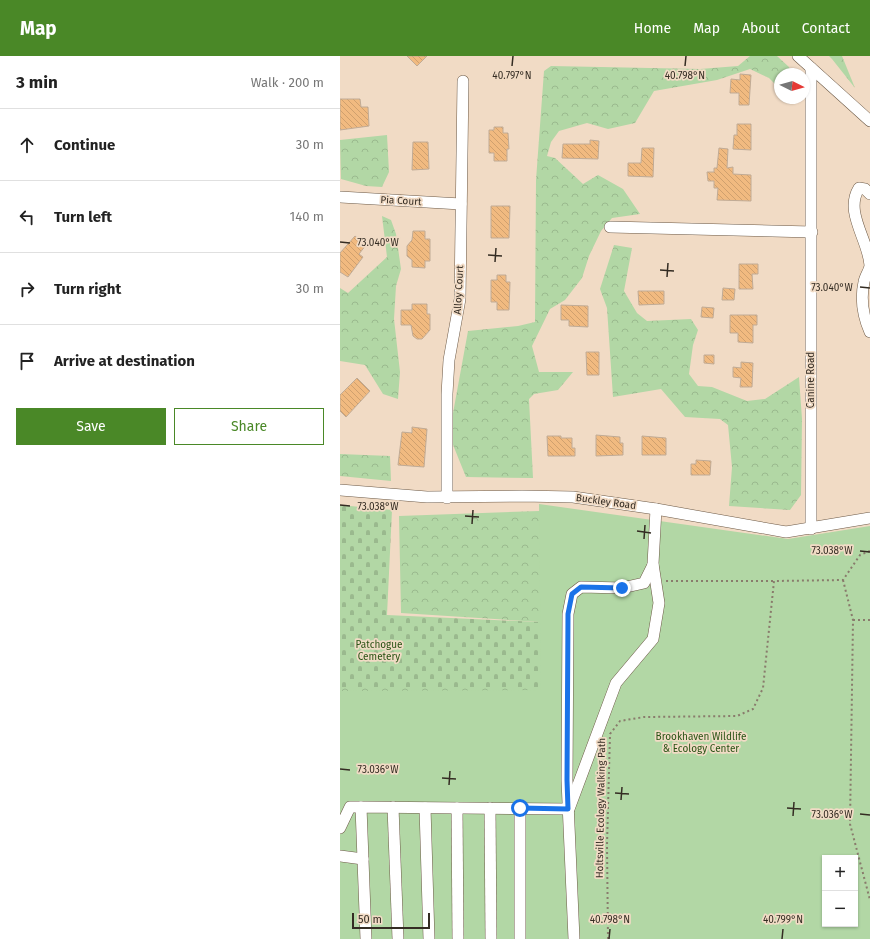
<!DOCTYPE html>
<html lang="en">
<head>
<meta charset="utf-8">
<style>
	body { margin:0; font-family:"Fira Sans",sans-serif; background:#f2f2f2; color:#222 }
	.controls { position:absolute; right:12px; bottom:12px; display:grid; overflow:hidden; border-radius:0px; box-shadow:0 1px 3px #0004 }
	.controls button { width:36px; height:36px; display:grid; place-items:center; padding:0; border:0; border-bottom:1px solid #e0e0e0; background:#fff; color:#222; font:20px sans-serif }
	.compass { position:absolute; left:434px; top:12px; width:36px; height:36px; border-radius:50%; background:#fff; box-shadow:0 1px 3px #0004; rotate:95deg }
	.scale { position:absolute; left:12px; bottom:10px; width:78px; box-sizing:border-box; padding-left:4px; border:2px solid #342c23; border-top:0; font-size:11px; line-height:14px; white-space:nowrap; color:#342c23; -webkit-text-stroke:3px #f1dbc5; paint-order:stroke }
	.stop { position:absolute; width:12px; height:12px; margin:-9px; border:3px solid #1a73e8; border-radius:50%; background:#fff }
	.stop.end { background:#1a73e8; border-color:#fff; box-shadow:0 1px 4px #0008 }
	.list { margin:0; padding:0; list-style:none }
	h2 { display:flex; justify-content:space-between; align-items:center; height:52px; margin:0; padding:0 16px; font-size:17px }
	h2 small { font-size:13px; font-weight:400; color:#767676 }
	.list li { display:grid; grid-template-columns:26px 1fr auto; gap:12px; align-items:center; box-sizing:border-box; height:72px; padding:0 16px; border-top:1px solid #e0e0e0 }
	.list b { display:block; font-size:15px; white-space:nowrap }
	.list em { font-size:13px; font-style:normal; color:#767676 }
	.actions { display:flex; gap:8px; padding:12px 16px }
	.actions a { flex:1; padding:9px 0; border:1px solid #4a8827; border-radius:0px; text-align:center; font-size:14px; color:#4a8827 }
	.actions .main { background:#4a8827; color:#fff }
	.icon { flex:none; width:22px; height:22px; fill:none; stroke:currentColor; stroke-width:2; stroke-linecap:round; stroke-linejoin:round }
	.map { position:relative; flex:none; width:530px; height:883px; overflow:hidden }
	header { display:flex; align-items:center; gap:24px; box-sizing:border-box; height:56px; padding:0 20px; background:#4a8827; color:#fff }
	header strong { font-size:19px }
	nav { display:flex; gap:22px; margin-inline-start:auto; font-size:14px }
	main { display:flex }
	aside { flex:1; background:#fff }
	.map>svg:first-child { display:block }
	.forest { fill:url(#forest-crowns) }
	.cemetery { fill:url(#cemetery-stones) }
	.green { fill:#b2d7a5; fill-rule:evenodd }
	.building { fill:url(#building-back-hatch); stroke:#c0ab96 }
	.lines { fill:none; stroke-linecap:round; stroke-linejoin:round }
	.minor-casing { stroke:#6c5946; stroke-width:12 }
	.path { stroke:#897b6c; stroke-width:2; stroke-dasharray:2 3; stroke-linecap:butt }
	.minor { stroke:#fff; stroke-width:11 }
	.route { stroke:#1a73e8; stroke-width:5 }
	.ticks { fill:none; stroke:#342c23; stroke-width:1.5 }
	.labels { text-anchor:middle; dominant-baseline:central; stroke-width:3.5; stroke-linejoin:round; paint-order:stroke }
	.street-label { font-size:10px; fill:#342c23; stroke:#f1dbc5 }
	.park-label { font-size:10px; fill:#295315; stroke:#f1dbc5 }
	.ticks-label { font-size:10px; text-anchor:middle; fill:#342c23; stroke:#f1dbc5; stroke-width:3.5; stroke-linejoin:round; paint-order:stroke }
</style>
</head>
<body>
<header>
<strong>Map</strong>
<nav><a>Home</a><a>Map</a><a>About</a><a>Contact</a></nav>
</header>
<main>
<aside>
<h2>3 min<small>Walk · 200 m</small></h2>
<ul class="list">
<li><svg class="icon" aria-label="ahead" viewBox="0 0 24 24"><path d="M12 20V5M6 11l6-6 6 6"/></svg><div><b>Continue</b></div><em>30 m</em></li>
<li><svg class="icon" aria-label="left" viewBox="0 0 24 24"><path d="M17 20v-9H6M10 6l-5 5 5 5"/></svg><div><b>Turn left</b></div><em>140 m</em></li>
<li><svg class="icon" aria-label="right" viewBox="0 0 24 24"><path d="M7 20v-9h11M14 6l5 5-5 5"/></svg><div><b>Turn right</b></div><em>30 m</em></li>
<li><svg class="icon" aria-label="arrive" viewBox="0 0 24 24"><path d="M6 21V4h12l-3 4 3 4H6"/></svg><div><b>Arrive at destination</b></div></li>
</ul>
<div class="actions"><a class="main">Save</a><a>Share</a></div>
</aside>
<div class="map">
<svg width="530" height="883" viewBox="0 0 530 883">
	<defs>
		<pattern id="forest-crowns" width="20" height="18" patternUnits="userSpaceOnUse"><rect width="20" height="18" fill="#b2d7a5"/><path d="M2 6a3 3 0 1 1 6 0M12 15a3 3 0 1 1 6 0" fill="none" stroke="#9ab98e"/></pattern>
		<pattern id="cemetery-stones" width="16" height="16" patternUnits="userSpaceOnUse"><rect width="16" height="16" fill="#b2d7a5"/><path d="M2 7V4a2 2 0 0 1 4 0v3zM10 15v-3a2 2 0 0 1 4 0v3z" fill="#9ab98e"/></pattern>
		<pattern id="building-back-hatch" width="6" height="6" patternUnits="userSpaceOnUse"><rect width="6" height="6" fill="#f1ba80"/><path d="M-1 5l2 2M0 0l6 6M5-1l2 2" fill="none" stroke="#cfa06e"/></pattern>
	</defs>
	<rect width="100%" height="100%" fill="#f1dbc5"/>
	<g class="forest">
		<path d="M410 0H437L449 11 451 18H440V33L429 22 410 13 377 24 314 35 295 67 268 73 247 67 219 75 211 86 207 100 215 102 243 128 258 119 283 133 300 158 272 162 261 175 249 200 242 222 225 244 210 253 192 290 199 316H233L218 334 194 338 189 343 193 422 126 421 109 379 128 275 178 270 195 266 196 124 204 15 211 10 360 13 398 10Z"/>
		<path d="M489 0H502L515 32 492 3Z"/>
		<path d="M47 79 49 116 42 131 26 130 1 123 0 84Z"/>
		<path d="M42 160 51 164 56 178 61 213 56 230 54 263 60 316 58 343 43 338 25 309 0 305V232L8 237 47 201Z"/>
		<path d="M274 189 292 192 284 235 297 257 307 265 351 263 358 274 353 289 349 318 358 330 372 331 407 345 425 343 459 321 462 363 461 439 450 454 389 450 392 411 388 369 380 363 345 361 321 333 273 341 267 252 260 233Z"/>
		<path d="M0 398 50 400 51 425 0 420Z"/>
		<path d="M199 455 275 461 215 707 0 671V632H199V566L61 557 59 460Z"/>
	</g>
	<path class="cemetery" d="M0 449 52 454 47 559 199 566V632H0Z"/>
	<path class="green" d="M199 448 448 483 530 470V883H0V635L201 634ZM485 802H515V868H485Z"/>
	<g class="building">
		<path d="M67 0H87L77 10Z"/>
		<path d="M400 18 411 19 409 49H399V37H390L391 23 400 24Z"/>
		<path d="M0 43H20L21 51H28L29 70 0 74Z"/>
		<path d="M397 68H411V94L393 93 394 79H397Z"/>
		<path d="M154 71H163V77H168L169 93H167V105H154V97H149V74H154Z"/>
		<path d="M250 84 259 85 258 103 222 102 223 88H250Z"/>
		<path d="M73 86H88L89 113 72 114Z"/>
		<path d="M302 92H314L313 121 288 120V107H301Z"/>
		<path d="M379 92 388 93 387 112 393 111V118L411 119V145L377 144 378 132H374V125H368L367 116H374V112H377Z"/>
		<path d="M151 150H170L169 182H151Z"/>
		<path d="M73 175H85V183H90V205H85V212L72 211V204L67 200V190L72 184Z"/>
		<path d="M15 180 26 189 19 198 23 201 8 221 0 216V197Z"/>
		<path d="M399 208H418V218H412L413 233H399Z"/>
		<path d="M157 219H166V226H170L169 254H157V246H151V224H157Z"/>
		<path d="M383 232 395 233 394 244H382Z"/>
		<path d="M298 235H324V248L299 249Z"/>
		<path d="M72 248H87V258H90V274L82 283H77L73 280 71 269H61V254H72Z"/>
		<path d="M221 249 248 250V271L229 270V264H221Z"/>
		<path d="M362 251 374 252 373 262 361 261Z"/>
		<path d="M390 259H417V269H413V287L398 286V277H390Z"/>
		<path d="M246 296H259V319H247Z"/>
		<path d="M364 299H374V308L364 307Z"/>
		<path d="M401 306 413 307 412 331H400L401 322 393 321V311L401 312Z"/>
		<path d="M17 322 30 335 6 361 0 355V339Z"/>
		<path d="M72 371 87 373 84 411 58 409 62 376 72 377Z"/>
		<path d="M256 379 280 381V387H283V399L256 400Z"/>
		<path d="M207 380H221V382H232V392H235V400H208Z"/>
		<path d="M302 380 326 382V399H302Z"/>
		<path d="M356 404 371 405 370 419H351V408H356Z"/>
	</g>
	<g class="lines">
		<g class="minor-casing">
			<g id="minor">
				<path d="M458 0 530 65"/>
				<path d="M530 138 525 133 519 132C504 156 528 183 530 209 530 214 525 220 524 226 520 244 523 260 530 276"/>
				<path d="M0 141 121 148"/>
				<path d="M270 171 472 176"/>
				<path d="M0 434 87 441 182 440 233 441 316 453 446 476 530 462"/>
				<path d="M107 442V338L109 304 120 243 123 25"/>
				<path d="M471 473V12"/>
				<path d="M53 751 58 883"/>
				<path d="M85 752 89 883"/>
				<path d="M117 752 118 883"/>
				<path d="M150 752 151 883"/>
				<path d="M0 772 10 751H21"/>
				<path d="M0 800 23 803"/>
				<path d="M26 883 21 751 229 753 276 627 313 583 319 547 313 508 316 453"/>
				<path d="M180 883V752"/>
				<path d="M234 883 227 724 228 558 232 538 241 531 282 532 304 527 313 509"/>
			</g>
		</g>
		<g class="path">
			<path d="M503 524 513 564 510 768 530 844"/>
			<path d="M326 525H433"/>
			<path d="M513 564H530"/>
			<path d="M268 883 267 789 270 678 280 665 304 661 397 660 413 653 423 632 434 525 503 524 520 499 530 495"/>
		</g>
		<use href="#minor" class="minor"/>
	</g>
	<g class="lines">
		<path class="route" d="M180 752 228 753 227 724 228 558 232 538 241 531 282 532"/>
	</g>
	<path class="ticks" d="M172 10 173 0M345 10 346 0M0 186 10 187M148 199 162 200M155 206 156 192M320 214 334 215M327 221 328 207M520 231 530 232M0 449 10 450M125 460 139 461M132 468 133 454M297 475 311 477M304 483 305 469M520 495 530 496M0 713 10 714M102 722 116 723M109 729 110 715M275 737 289 738M281 744 282 731M447 752 461 753M520 758 530 759M453 760 454 746M269 883 270 873M442 883 443 873"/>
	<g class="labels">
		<g class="street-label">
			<text transform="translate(61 145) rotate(3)">Pia Court</text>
			<text transform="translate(119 234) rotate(-87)">Alloy Court</text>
			<text transform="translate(471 324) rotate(-90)">Canine Road</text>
			<text transform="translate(266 446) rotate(8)">Buckley Road</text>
			<text transform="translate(261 752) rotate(-89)">Holtsville Ecology Walking Path</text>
		</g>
		<g class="park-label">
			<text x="39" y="589">Patchogue<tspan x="39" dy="12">Cemetery</tspan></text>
			<text x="361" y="681">Brookhaven Wildlife<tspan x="361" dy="12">&amp; Ecology Center</tspan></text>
		</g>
	</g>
	<g class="ticks-label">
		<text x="172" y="23">40.797°N</text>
		<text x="345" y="23">40.798°N</text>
		<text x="38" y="190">73.040°W</text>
		<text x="492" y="235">73.040°W</text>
		<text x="38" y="454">73.038°W</text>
		<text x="492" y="498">73.038°W</text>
		<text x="38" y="717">73.036°W</text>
		<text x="492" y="762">73.036°W</text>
		<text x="270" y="867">40.798°N</text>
		<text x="443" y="867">40.799°N</text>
	</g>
</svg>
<div class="controls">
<button>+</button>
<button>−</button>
</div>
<svg class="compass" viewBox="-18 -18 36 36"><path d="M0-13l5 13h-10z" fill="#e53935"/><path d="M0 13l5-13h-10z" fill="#767676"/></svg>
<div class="scale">50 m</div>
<div class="stop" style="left:180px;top:752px"></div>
<div class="stop end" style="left:282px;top:532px"></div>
</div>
</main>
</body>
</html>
